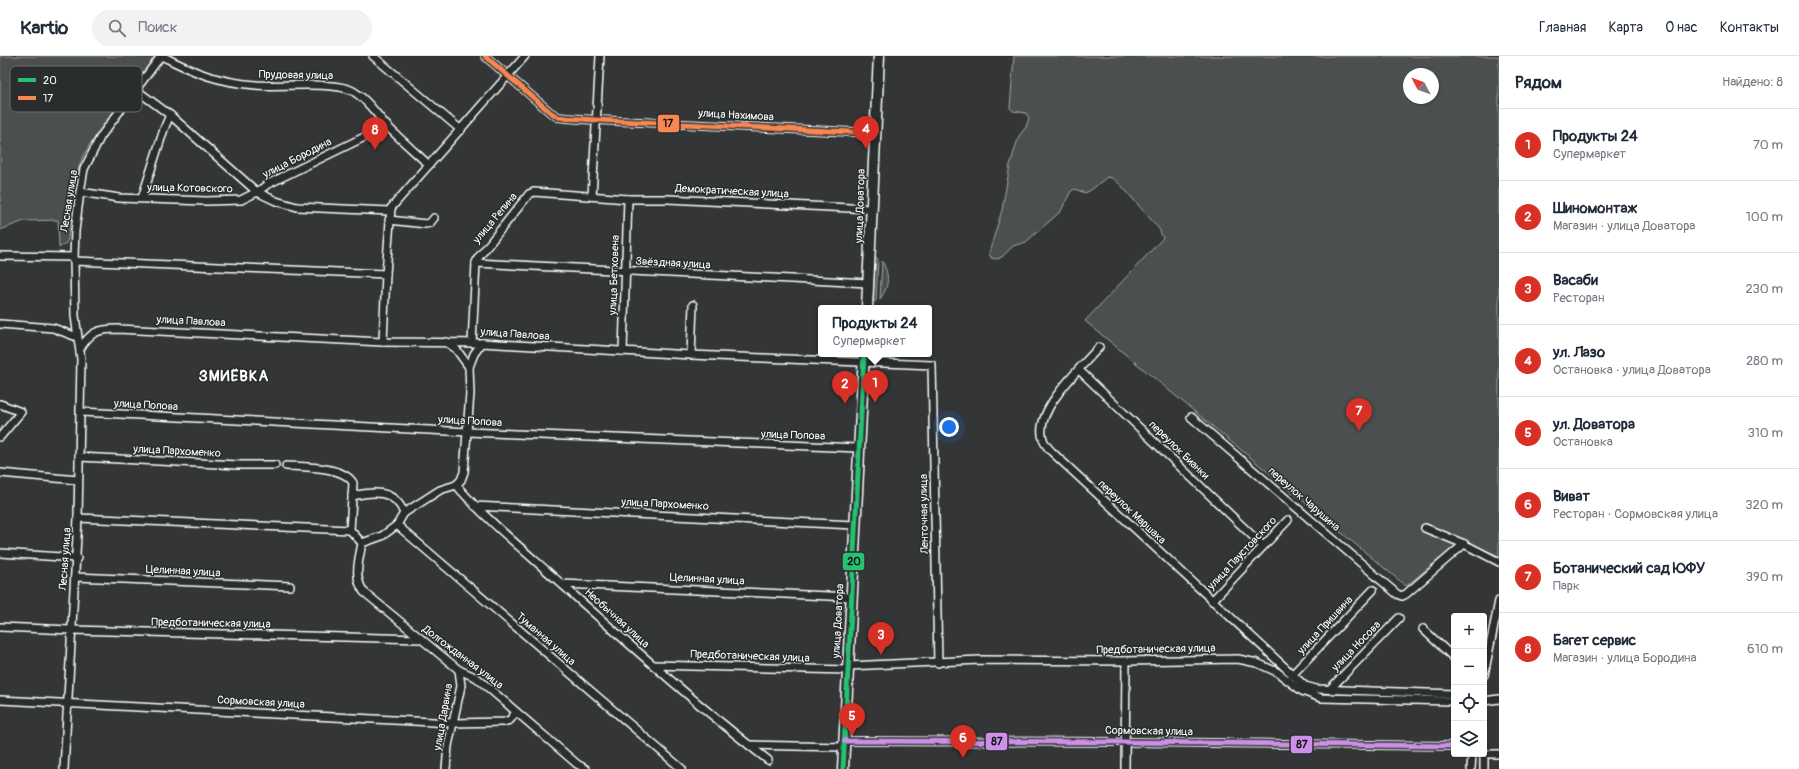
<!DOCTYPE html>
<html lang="ru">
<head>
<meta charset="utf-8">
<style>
	body { margin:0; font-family:Pangolin,sans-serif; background:#f2f2f3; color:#1f2937 }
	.controls { position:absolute; right:12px; bottom:12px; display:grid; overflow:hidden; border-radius:4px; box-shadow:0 1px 3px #0004 }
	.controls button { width:36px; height:36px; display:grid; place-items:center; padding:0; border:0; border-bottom:1px solid #e0e1e3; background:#fff; color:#1f2937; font:20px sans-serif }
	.compass { position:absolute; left:1403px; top:12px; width:36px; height:36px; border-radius:50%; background:#fff; box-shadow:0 1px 3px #0004; rotate:311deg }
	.you { position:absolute; left:949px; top:371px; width:14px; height:14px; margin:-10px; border:3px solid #fff; border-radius:50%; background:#1a73e8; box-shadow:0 0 0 6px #1a73e833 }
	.badge { display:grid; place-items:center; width:26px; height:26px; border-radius:50%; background:#d93025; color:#fff; font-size:13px; font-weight:700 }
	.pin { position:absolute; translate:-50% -33px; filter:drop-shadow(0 1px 2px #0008) }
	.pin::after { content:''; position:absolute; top:21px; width:14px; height:12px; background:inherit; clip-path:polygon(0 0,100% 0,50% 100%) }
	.popup { position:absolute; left:818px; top:249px; width:114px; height:52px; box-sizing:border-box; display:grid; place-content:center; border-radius:4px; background:#fff; filter:drop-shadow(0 1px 3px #0005); font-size:13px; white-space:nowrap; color:#747a83 }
	.popup b { font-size:15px; color:#1f2937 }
	.popup::after { content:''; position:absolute; left:50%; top:100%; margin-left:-8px; border:8px solid transparent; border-top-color:#fff }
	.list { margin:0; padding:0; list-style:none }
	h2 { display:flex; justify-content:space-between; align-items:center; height:52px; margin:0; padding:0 16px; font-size:17px }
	h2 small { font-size:13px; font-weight:400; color:#747a83 }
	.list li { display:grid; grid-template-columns:26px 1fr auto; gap:12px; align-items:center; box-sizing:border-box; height:72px; padding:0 16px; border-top:1px solid #e0e1e3 }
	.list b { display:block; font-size:15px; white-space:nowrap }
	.list p { margin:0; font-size:13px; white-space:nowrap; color:#747a83 }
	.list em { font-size:13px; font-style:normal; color:#747a83 }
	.icon { flex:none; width:22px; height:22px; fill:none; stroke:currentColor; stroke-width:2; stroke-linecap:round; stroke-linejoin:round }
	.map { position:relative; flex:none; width:1499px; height:713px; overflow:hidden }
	header { display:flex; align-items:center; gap:24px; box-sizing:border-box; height:56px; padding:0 20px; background:#fff; border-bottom:1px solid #e0e1e3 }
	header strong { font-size:19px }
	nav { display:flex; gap:22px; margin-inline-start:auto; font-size:14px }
	.search { width:280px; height:36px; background:#f2f2f3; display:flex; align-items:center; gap:10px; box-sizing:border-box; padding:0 14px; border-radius:22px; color:#747a83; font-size:15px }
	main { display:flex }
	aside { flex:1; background:#fff }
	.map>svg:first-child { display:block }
	.green { fill:#4c4f50; stroke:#a6a7a8; fill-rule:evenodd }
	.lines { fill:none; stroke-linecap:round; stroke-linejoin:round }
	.minor-casing { stroke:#fff; stroke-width:10 }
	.primary-casing { stroke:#fff; stroke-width:13 }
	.minor { stroke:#2a2d2e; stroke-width:7 }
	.primary { stroke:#2a2d2e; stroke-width:10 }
	.bus-1-casing { stroke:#2a2d2e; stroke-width:8 }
	.bus-2-casing { stroke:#2a2d2e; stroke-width:8 }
	.bus-3-casing { stroke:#2a2d2e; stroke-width:8 }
	.bus-1 { stroke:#26c172; stroke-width:5 }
	.bus-2 { stroke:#f88751; stroke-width:5 }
	.bus-3 { stroke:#ce8fe9; stroke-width:5 }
	.labels { text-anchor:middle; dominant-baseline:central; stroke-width:3; stroke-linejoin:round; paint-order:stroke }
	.street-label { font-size:11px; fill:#fff; stroke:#2a2d2e }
	.district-label { font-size:15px; font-weight:bold; letter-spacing:1px; fill:#fff; stroke:#2a2d2e }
	.key { fill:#2a2d2e; stroke:#6a6c6d; stroke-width:1 }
	.key-label { font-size:11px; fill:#fff }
	.line-badge { stroke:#2a2d2e; stroke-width:1.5 }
	.pale-badge-label { font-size:11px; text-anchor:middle; font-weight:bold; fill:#111 }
</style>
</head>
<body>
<header>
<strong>Kartio</strong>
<div class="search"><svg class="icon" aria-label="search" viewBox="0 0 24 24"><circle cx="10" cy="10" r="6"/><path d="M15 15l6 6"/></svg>Поиск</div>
<nav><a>Главная</a><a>Карта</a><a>О нас</a><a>Контакты</a></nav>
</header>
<main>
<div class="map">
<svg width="1499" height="713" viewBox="0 0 1499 713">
	<rect width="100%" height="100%" fill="#333536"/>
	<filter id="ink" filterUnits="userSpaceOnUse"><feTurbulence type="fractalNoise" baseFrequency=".025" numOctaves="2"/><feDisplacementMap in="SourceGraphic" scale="8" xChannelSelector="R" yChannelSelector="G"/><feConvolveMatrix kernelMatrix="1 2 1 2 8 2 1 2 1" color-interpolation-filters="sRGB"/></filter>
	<g filter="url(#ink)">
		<g class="green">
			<path d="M0 0H155L130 36 90 88 82 103 73 128 68 183 66 187 59 192 58 164 24 165 0 174Z"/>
			<path d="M1014 0H1499V500L1466 486 1458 488 1406 530 1085 265 1163 182 1159 173 1120 128 1112 122 1107 121 1091 134 1085 137 1075 133 1071 135 1061 155 1026 186 1013 190 1002 201 997 203 991 202 989 197 1002 154 1010 109 1019 80 1026 71 1029 62 1026 57 1013 55 1010 52ZM1409 18H1433V42H1409Z"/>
			<path d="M875 202 878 203 876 245H873Z"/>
			<path d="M882 205C890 219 889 231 880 243Z"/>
		</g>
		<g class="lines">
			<g class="minor-casing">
				<g id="minor">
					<path d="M162 0C195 17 218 26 256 29 279 31 336 25 353 35 367 43 376 58 387 70 400 83 415 96 429 109"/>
					<path d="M373 0 461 74"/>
					<path d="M485 0 550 56 558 61 566 62 596 64 874 77"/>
					<path d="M135 33 170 59 257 136 268 128 387 70"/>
					<path d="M80 136 119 142 206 145 241 144 257 136 276 145 297 151 390 155"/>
					<path d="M592 140 600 0"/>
					<path d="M142 142 164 73 170 59"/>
					<path d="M389 164 426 168 430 167 434 162"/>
					<path d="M0 200 74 201"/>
					<path d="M74 205 386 218"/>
					<path d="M476 207 868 227"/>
					<path d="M0 268 53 272 77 281"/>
					<path d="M383 286 386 218 391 152 525 0"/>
					<path d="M446 286 456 293 469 311 470 337 464 416 461 424 456 429"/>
					<path d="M472 287 476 207 478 202 529 138 534 136 628 143H668L871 153"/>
					<path d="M1099 291C1082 311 1033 355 1043 383 1044 388 1048 392 1052 396L1305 630 1316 633 1454 638"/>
					<path d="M80 293C90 276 98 273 118 273L383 286 482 287 691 299 932 309 938 607"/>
					<path d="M623 295 628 143"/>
					<path d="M691 299 693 249"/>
					<path d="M469 311 474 298 482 287"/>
					<path d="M1079 314 1263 490"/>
					<path d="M0 348 21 356 0 381"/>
					<path d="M81 356 468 376 858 392"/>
					<path d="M1191 361 1397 538 1402 540 1406 538 1464 488"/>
					<path d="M79 401 238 409H275"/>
					<path d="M286 410C303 411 344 410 353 427L350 474 362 487"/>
					<path d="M0 417 78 424"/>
					<path d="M456 429 440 434 404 457 397 469 382 480 362 487C359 504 353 521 364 536L459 614 477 622 577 708 586 713"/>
					<path d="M456 429C492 470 536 504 576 541 639 597 702 653 768 704"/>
					<path d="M352 440C374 435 394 433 404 457"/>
					<path d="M475 450 854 469"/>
					<path d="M78 462 350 474"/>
					<path d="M397 469 682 713"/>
					<path d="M1425 472 1464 488 1499 506"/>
					<path d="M0 497 77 502"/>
					<path d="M75 521 290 530"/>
					<path d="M562 528 851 541"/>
					<path d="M1212 545 1288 464"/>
					<path d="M0 571 71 574 421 583"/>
					<path d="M1423 573 1454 602"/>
					<path d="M653 609 847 614"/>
					<path d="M848 610 980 604 1126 605 1238 603 1257 607 1277 616 1302 635 1321 642 1454 645"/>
					<path d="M1292 619 1373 534"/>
					<path d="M1484 619 1499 545"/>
					<path d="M1330 633 1399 562"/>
					<path d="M0 644 453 667 504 666 510 664 516 656"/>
					<path d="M1484 645 1499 643"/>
					<path d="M844 685 1126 686 1454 690"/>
					<path d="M749 689 844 691"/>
					<path d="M1484 698H1499"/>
					<path d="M64 713 78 462 81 303 75 260 74 201 75 175 80 136 84 113 101 80 161 0"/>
					<path d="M446 713 448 690 461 630 459 614"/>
					<path d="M1125 713 1126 605"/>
					<path d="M1471 713 1472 698"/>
					<path d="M1484 713V698"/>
				</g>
			</g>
			<g class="primary-casing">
				<g id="primary">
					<path d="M867 252 879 0"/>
					<path d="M843 713 864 298"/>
				</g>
			</g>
			<use href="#minor" class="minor"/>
			<use href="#primary" class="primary"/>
			<g class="bus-1-casing">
				<path id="bus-1" d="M843 713 864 298"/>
			</g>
			<g class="bus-2-casing">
				<path id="bus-2" d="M485 0 550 56 558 61 566 62 596 64 874 77"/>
			</g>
			<g class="bus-3-casing">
				<path id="bus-3" d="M844 685 1126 686 1454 690"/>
			</g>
			<use href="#bus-1" class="bus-1"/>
			<use href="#bus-2" class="bus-2"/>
			<use href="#bus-3" class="bus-3"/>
		</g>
	</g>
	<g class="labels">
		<g class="street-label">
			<text transform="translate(296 19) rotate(1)">Прудовая улица</text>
			<text transform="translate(736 59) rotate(3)">улица Нахимова</text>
			<text transform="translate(297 102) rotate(-27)">улица Бородина</text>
			<text transform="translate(190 132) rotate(1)">улица Котовского</text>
			<text transform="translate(732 135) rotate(3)">Демократическая улица</text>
			<text transform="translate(69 145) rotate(-81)">Лесная улица</text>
			<text transform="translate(860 150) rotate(-88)">улица Доватора</text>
			<text transform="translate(495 162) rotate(-50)">улица Репина</text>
			<text transform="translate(673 207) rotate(3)">Звёздная улица</text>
			<text transform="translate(614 219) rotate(-88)">улица Бетховена</text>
			<text transform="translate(191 265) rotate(3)">улица Павлова</text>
			<text transform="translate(515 278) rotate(4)">улица Павлова</text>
			<text transform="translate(146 349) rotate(3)">улица Попова</text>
			<text transform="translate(470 365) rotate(3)">улица Попова</text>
			<text transform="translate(793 379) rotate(2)">улица Попова</text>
			<text transform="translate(1179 394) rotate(44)">переулок Бианки</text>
			<text transform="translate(177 395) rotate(3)">улица Пархоменко</text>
			<text transform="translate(1304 443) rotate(41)">переулок Чарушина</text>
			<text transform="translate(665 448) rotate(3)">улица Пархоменко</text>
			<text transform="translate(1132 456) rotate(43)">переулок Маршака</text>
			<text transform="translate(924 458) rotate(-91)">Ленточная улица</text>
			<text transform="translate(1242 497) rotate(-47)">улица Паустовского</text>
			<text transform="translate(65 503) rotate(-86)">Лесная улица</text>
			<text transform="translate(183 515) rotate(3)">Целинная улица</text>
			<text transform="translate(707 523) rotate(3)">Целинная улица</text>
			<text transform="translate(617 562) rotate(42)">Необычная улица</text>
			<text transform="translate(838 565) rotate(-87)">улица Доватора</text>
			<text transform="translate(211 567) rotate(1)">Предботаническая улица</text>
			<text transform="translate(1325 569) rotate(-47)">улица Пришвина</text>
			<text transform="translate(546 583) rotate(41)">Туманная улица</text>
			<text transform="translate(1356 590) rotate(-46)">улица Носова</text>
			<text transform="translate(1156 593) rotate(-1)">Предботаническая улица</text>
			<text transform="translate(750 600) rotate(2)">Предботаническая улица</text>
			<text transform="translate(463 601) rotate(37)">Долгожданная улица</text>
			<text transform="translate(261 646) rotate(3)">Сормовская улица</text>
			<text transform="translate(443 661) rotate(-80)">улица Дарвина</text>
			<text transform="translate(1149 675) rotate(1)">Сормовская улица</text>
		</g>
		<g class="district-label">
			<text x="234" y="320">ЗМИЁВКА</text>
		</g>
	</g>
	<rect x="10" y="10" width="132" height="46" rx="6" class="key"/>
	<rect x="18" y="22" width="18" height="4" fill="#26c172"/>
	<rect x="18" y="40" width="18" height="4" fill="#f88751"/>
	<g class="key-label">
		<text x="43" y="28">20</text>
		<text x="43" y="46">17</text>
	</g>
	<g class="line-badge">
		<rect x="657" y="58" width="23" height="19" rx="4" fill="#f88751"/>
		<rect x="842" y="496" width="23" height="19" rx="4" fill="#26c172"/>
		<rect x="985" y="676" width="23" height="19" rx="4" fill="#ce8fe9"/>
		<rect x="1290" y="679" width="23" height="19" rx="4" fill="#ce8fe9"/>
	</g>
	<g class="pale-badge-label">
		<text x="668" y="71">17</text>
		<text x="854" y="509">20</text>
		<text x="997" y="689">87</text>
		<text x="1302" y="692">87</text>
	</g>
</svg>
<div class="controls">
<button>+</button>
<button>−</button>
<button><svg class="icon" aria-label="locate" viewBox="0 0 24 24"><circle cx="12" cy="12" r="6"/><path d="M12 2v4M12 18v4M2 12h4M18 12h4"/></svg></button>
<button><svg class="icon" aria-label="layers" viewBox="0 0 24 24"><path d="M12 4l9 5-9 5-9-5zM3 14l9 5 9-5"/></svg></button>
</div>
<svg class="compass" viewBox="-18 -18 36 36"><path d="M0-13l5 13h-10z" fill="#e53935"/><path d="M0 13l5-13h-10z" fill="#747a83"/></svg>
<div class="you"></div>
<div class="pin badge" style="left:875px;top:347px">1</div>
<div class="popup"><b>Продукты 24</b>Супермаркет</div>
<div class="pin badge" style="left:845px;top:348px">2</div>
<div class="pin badge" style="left:881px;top:599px">3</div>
<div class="pin badge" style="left:866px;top:93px">4</div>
<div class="pin badge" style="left:852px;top:680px">5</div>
<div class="pin badge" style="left:963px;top:702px">6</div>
<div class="pin badge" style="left:1359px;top:375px">7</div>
<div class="pin badge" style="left:375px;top:94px">8</div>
</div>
<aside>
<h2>Рядом<small>Найдено: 8</small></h2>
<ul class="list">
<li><span class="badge">1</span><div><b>Продукты 24</b><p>Супермаркет</p></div><em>70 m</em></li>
<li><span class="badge">2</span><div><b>Шиномонтаж</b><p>Магазин · улица Доватора</p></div><em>100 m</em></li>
<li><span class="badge">3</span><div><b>Васаби</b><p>Ресторан</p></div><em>230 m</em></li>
<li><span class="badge">4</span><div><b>ул. Лазо</b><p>Остановка · улица Доватора</p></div><em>280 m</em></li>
<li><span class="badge">5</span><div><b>ул. Доватора</b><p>Остановка</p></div><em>310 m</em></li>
<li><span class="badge">6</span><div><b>Виват</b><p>Ресторан · Сормовская улица</p></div><em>320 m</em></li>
<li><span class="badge">7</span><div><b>Ботанический сад ЮФУ</b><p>Парк</p></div><em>390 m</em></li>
<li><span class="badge">8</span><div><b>Багет сервис</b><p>Магазин · улица Бородина</p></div><em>610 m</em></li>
</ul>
</aside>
</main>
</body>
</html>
